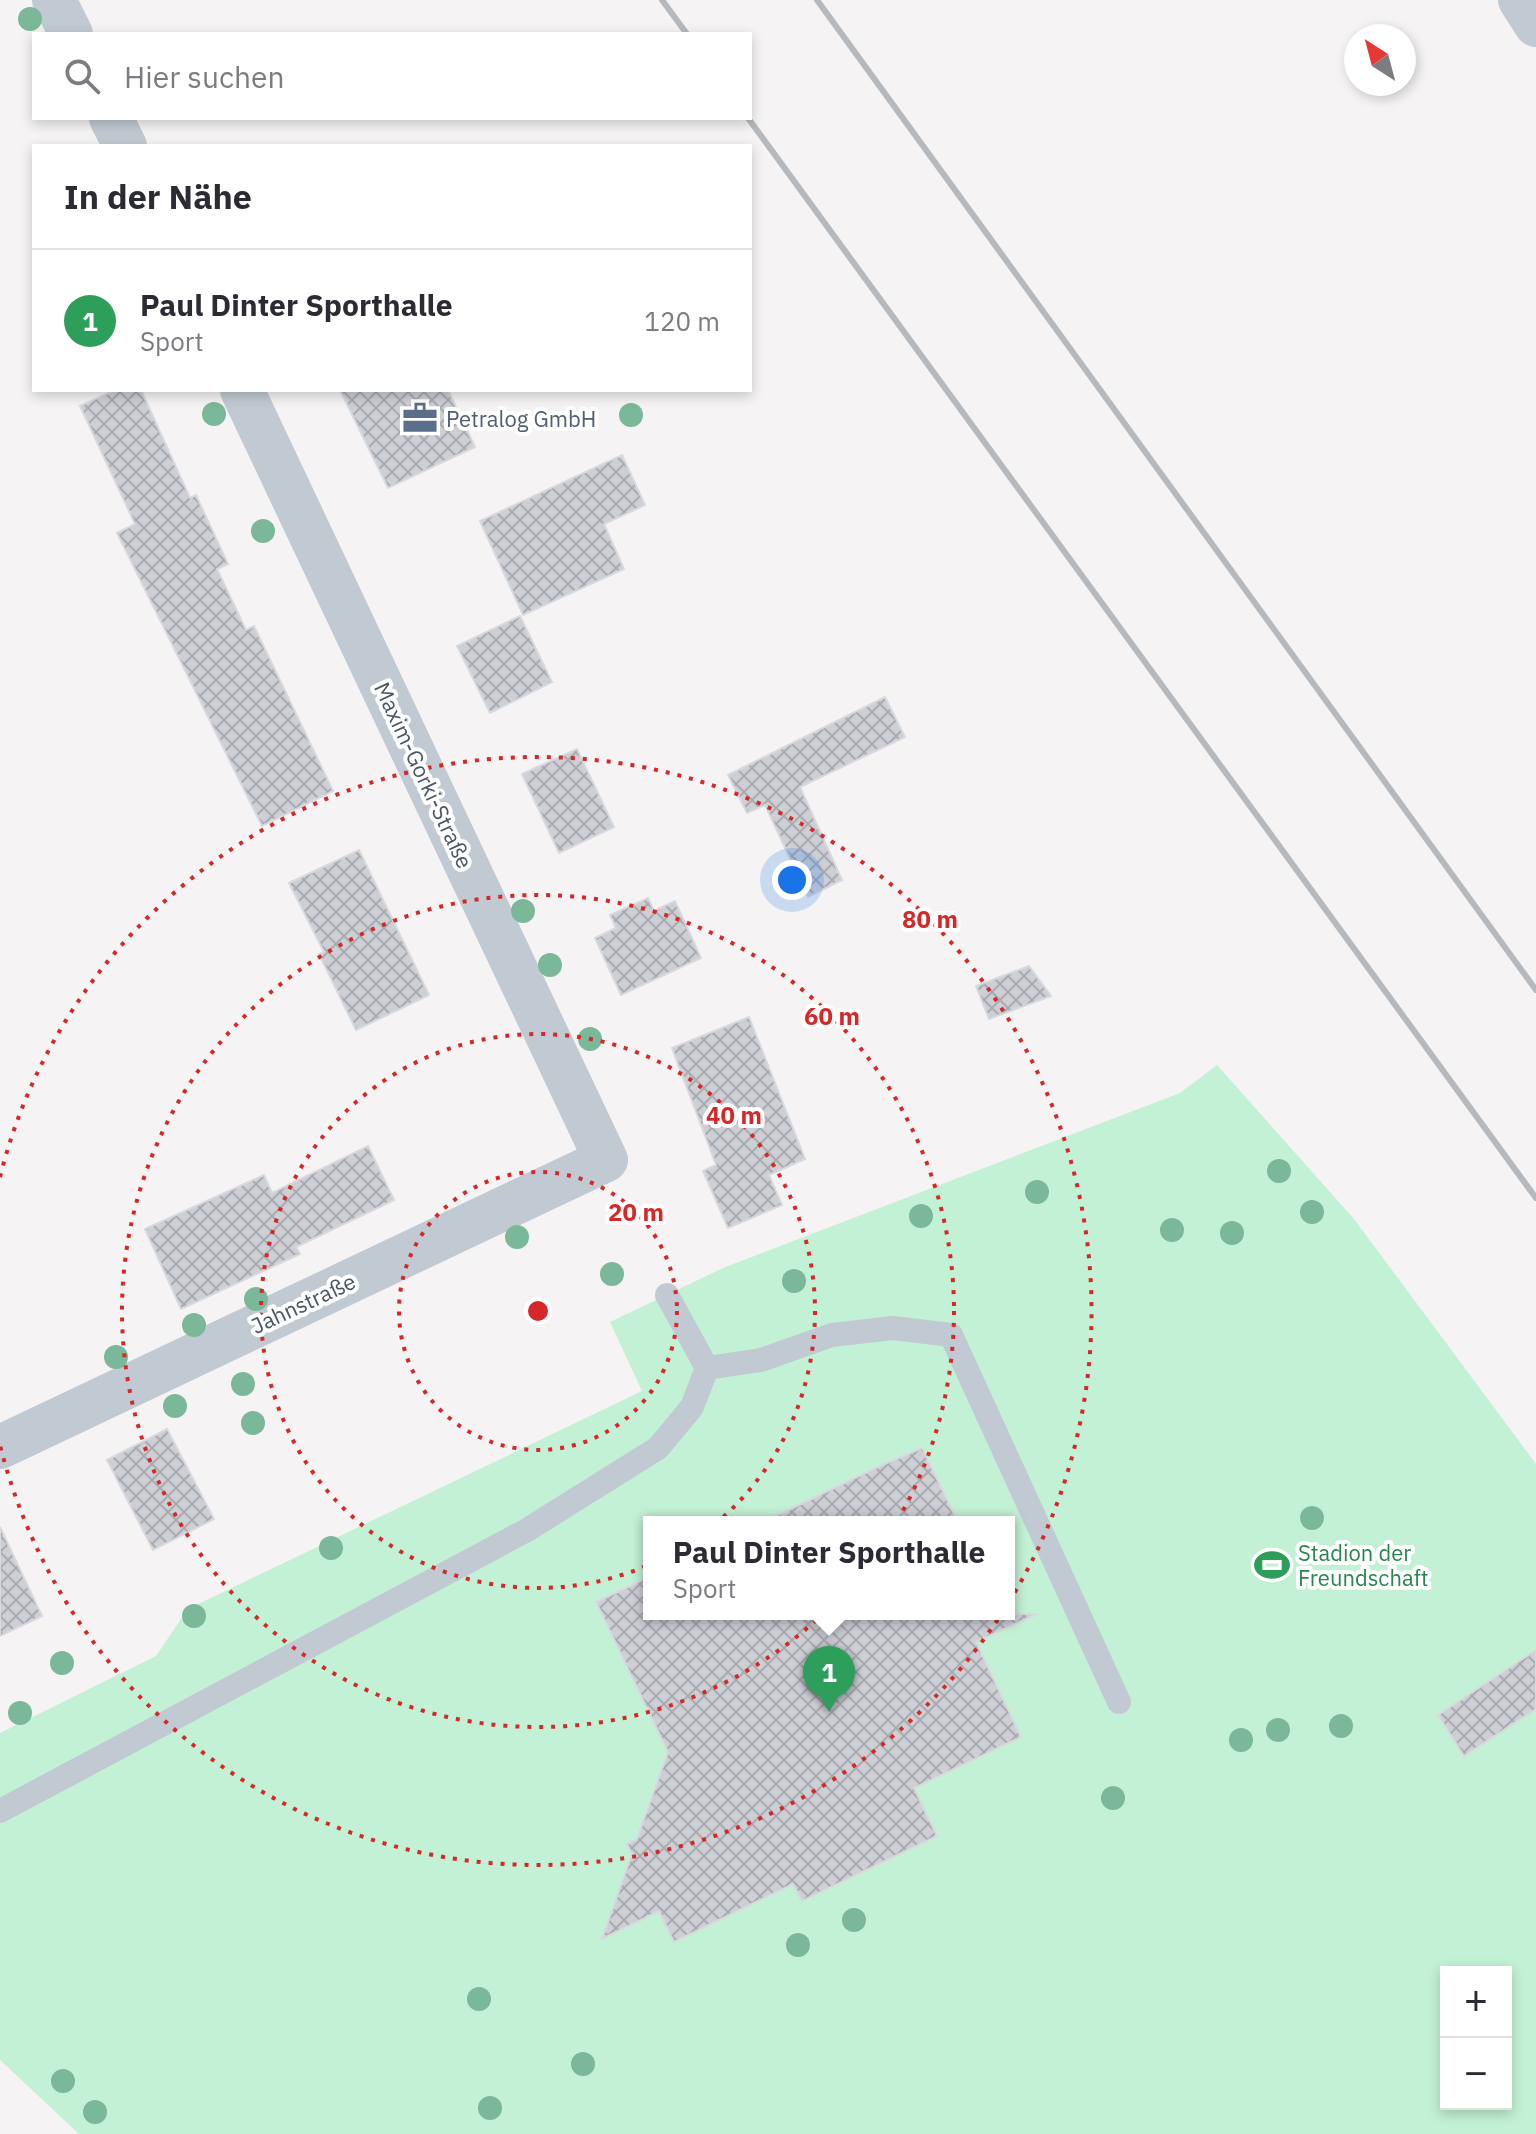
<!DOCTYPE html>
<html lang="de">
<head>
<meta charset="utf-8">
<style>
	body { margin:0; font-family:"IBM Plex Sans",sans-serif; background:#f7f7f7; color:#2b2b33 }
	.controls { position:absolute; right:24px; bottom:24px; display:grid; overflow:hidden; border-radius:0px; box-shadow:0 4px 12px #0003 }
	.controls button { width:72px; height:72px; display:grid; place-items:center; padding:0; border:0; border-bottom:2px solid #e1e1e2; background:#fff; color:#2b2b33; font:40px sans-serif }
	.compass { position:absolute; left:1344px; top:24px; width:72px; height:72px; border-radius:50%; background:#fff; box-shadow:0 4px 12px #0003; rotate:324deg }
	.you { position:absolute; left:792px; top:880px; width:28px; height:28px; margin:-20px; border:6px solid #fff; border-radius:50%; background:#1a73e8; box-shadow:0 0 0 12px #1a73e833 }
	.badge { display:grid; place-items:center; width:52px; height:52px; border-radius:50%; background:#0b8043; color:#fff; font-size:26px; font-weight:700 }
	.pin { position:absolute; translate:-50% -66px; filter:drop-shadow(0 2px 4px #0008) }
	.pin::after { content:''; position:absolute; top:42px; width:28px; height:24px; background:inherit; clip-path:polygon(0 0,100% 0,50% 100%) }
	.popup { position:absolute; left:643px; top:1516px; width:372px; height:104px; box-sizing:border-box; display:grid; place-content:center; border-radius:0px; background:#fff; filter:drop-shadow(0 2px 6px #0005); font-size:26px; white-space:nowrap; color:#7c7c81 }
	.popup b { font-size:30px; color:#2b2b33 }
	.popup::after { content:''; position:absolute; left:50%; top:100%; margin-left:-16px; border:16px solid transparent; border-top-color:#fff }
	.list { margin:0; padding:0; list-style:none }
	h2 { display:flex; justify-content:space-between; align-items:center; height:104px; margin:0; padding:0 32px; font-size:34px }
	h2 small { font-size:26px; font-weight:400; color:#7c7c81 }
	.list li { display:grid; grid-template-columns:52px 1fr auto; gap:24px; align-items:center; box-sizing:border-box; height:144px; padding:0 32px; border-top:2px solid #e1e1e2 }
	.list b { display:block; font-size:30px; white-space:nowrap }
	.list p { margin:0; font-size:26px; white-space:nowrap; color:#7c7c81 }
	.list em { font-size:26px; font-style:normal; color:#7c7c81 }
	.icon { flex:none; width:44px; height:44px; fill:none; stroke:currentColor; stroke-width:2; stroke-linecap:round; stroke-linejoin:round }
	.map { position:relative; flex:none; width:1536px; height:2134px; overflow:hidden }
	.search { position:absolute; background:#fff; box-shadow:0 4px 12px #0003; left:32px; top:32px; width:720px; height:88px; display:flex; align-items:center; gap:20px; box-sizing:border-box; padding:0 28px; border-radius:0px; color:#7c7c81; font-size:30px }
	.panel { position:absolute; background:#fff; box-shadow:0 4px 12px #0003; left:32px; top:144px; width:720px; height:248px; border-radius:0px }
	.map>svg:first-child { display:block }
	.garden { fill:#c3f1d5; fill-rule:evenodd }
	.building { fill:url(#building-cross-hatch); stroke:#d7d9de; stroke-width:2 }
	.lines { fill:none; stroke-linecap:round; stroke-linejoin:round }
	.lane { stroke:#c1cad2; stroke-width:24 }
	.street { stroke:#c1cad2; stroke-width:44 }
	.rail { stroke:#b5b8bd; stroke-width:6 }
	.tree { fill:#7bb799 }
	.ring { fill:none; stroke:#d62828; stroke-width:4; stroke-dasharray:4 8 }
	.labels { text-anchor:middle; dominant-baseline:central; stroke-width:8; stroke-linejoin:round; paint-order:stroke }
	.service-label { font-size:22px; fill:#4e5e75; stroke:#fff; text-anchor:start }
	.street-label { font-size:22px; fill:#4a5661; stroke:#fff }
	.leisure-label { font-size:22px; fill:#27864d; stroke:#fff; text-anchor:start }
	.centre { fill:#d62828; stroke:#fff; stroke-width:4 }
	.ring-label { font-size:24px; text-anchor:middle; font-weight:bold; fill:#d62828; stroke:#fff; stroke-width:8; stroke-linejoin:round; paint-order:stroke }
</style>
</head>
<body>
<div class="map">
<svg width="1536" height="2134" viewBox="0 0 1536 2134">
	<defs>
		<pattern id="building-cross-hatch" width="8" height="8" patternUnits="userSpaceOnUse" patternTransform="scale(2)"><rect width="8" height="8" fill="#cdcfd5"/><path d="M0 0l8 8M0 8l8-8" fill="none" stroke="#a8abb0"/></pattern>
	</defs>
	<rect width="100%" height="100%" fill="#f5f3f3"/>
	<path class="garden" d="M1217 1065 1354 1219 1536 1464V2134H79L0 2060V1733L156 1656 188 1609 642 1391 610 1322 723 1268 1180 1093ZM649 1522H1009V1614H649ZM1446 1972H1506V2104H1446Z"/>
	<g class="building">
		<path d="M115 390H141L190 498 196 495 228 564 217 569 246 630 254 626 333 791 262 826 117 533 135 524 80 406Z"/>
		<path d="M340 390H448L475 447 388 488Z"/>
		<path d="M622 455 645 505 604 524 624 569 523 615 480 521Z"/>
		<path d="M520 616 552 682 490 713 457 646Z"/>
		<path d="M885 697 905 737 800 787 842 880 808 897 765 805 747 813 728 775Z"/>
		<path d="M577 749 614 827 559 853 522 774Z"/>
		<path d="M359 850 429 995 356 1030 319 954 324 952 289 883Z"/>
		<path d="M648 898 654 911 675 901 701 958 621 995 595 938 616 928 610 915Z"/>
		<path d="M1029 966 1051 996 989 1019 976 986Z"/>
		<path d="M749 1017 805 1159 769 1175 782 1205 728 1228 703 1171 716 1165 672 1048Z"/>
		<path d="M368 1146 394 1200 296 1247 300 1254 181 1309 145 1229 264 1175 272 1193Z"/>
		<path d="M167 1429 214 1519 153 1550 107 1460Z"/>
		<path d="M922 1448 958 1522H763L882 1465Z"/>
		<path d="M0 1527 42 1616 0 1636Z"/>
		<path d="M649 1577V1614H1037L976 1642 1021 1737 914 1788 937 1836 802 1901 793 1884 674 1942 659 1911 602 1939 632 1854 627 1844 637 1839 668 1752 596 1602Z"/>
		<path d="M1536 1650V1709L1464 1756 1438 1715Z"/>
	</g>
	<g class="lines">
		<g class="lane">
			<path d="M667 1295 707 1368"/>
			<path d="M707 1368 761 1360 832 1335 893 1328 951 1335 1119 1702"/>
			<path d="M0 1811 527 1530 658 1448 692 1407 707 1368"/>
		</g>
		<g class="street">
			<path d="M54 0 71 34"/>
			<path d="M1520 0 1536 25"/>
			<path d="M111 118 125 146"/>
			<path d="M0 1447 606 1160 242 390"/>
		</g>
		<g class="rail">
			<path d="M662 0 687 34"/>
			<path d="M817 0 1536 990"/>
			<path d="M748 118 1536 1198"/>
		</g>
	</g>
	<g class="tree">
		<circle cx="30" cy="19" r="12"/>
		<circle cx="214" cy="414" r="12"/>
		<circle cx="631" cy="415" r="12"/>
		<circle cx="263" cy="531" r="12"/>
		<circle cx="523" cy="911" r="12"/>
		<circle cx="550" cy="965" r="12"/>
		<circle cx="590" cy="1039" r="12"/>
		<circle cx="1279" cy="1171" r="12"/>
		<circle cx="1037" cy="1192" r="12"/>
		<circle cx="1312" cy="1212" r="12"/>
		<circle cx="921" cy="1216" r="12"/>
		<circle cx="1172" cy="1230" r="12"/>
		<circle cx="1232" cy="1233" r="12"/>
		<circle cx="517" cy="1237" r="12"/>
		<circle cx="612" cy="1274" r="12"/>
		<circle cx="794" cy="1281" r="12"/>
		<circle cx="256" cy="1299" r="12"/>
		<circle cx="194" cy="1325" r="12"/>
		<circle cx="116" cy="1357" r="12"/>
		<circle cx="243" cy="1384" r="12"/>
		<circle cx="175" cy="1406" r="12"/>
		<circle cx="253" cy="1423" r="12"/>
		<circle cx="1312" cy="1518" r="12"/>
		<circle cx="331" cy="1548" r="12"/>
		<circle cx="194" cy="1616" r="12"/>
		<circle cx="62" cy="1663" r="12"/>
		<circle cx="20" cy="1713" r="12"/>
		<circle cx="1341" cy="1726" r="12"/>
		<circle cx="1278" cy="1730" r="12"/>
		<circle cx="1241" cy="1740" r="12"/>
		<circle cx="1113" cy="1798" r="12"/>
		<circle cx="854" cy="1920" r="12"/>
		<circle cx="798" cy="1945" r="12"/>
		<circle cx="479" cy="1999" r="12"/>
		<circle cx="583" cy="2064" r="12"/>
		<circle cx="63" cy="2081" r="12"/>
		<circle cx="490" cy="2108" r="12"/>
		<circle cx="95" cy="2112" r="12"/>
	</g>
	<g class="ring">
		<circle cx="538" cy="1311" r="139"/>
		<circle cx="538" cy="1311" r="277"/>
		<circle cx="538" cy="1311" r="416"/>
		<path d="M0 1177A554 554 0 1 1 0 1445"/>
	</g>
	<defs>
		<g id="office-bare" transform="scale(2.76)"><path d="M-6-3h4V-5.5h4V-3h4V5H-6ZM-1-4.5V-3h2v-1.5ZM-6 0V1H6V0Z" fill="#5c6f8a" stroke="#fff" stroke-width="2.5" paint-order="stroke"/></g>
		<g id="stadium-bare" transform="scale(2.76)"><path d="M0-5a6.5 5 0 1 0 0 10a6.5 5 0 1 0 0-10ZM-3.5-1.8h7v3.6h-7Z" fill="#2e9e5b" stroke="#fff" stroke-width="2.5" paint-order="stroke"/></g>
	</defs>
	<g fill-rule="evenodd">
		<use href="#office-bare" x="420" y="418"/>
		<use href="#stadium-bare" x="1272" y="1565"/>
	</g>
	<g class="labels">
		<g class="service-label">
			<text x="446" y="418">Petralog GmbH</text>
		</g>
		<g class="street-label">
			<text transform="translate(424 775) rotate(65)">Maxim-Gorki-Straße</text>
			<text transform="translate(303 1303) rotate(-25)">Jahnstraße</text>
		</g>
		<g class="leisure-label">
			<text x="1298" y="1552">Stadion der<tspan x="1298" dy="25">Freundschaft</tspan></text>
		</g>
	</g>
	<circle cx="538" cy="1311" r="12" class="centre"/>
	<g class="ring-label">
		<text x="930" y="928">80 m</text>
		<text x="832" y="1025">60 m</text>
		<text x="734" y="1124">40 m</text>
		<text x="636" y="1221">20 m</text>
	</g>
</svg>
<div class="controls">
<button>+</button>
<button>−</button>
</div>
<svg class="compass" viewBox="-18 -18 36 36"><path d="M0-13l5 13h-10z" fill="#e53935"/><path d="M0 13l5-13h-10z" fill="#7c7c81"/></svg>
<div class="you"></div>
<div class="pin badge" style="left:829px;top:1712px;background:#2e9e5b">1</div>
<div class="popup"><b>Paul Dinter Sporthalle</b>Sport</div>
<div class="search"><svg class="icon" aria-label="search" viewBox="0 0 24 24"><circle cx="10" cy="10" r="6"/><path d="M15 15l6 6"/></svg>Hier suchen</div>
<section class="panel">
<h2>In der Nähe<small></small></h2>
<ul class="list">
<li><span class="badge" style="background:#2e9e5b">1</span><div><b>Paul Dinter Sporthalle</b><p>Sport</p></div><em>120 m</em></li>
</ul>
</section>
</div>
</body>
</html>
